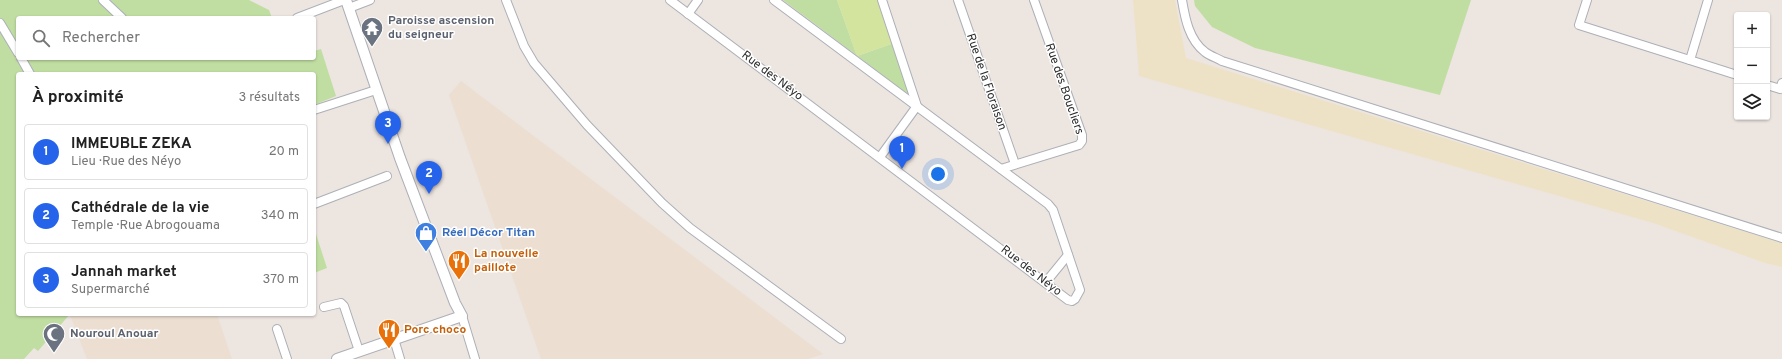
<!DOCTYPE html>
<html lang="fr">
<head>
<meta charset="utf-8">
<style>
	body { margin:0; font-family:Overpass,sans-serif; background:#f6f6f6; color:#222 }
	.controls { position:absolute; right:12px; top:12px; display:grid; overflow:hidden; border-radius:4px; box-shadow:0 1px 3px #0004 }
	.controls button { width:36px; height:36px; display:grid; place-items:center; padding:0; border:0; border-bottom:1px solid #e0e0e0; background:#fff; color:#222; font:20px sans-serif }
	.you { position:absolute; left:938px; top:174px; width:14px; height:14px; margin:-10px; border:3px solid #fff; border-radius:50%; background:#1a73e8; box-shadow:0 0 0 6px #1a73e833 }
	.badge { display:grid; place-items:center; width:26px; height:26px; border-radius:50%; background:#2563eb; color:#fff; font-size:13px; font-weight:700 }
	.pin { position:absolute; translate:-50% -33px; filter:drop-shadow(0 1px 2px #0008) }
	.pin::after { content:''; position:absolute; top:21px; width:14px; height:12px; background:inherit; clip-path:polygon(0 0,100% 0,50% 100%) }
	.list { margin:0; padding:0; list-style:none }
	h2 { display:flex; justify-content:space-between; align-items:center; height:52px; margin:0; padding:0 16px; font-size:17px }
	h2 small { font-size:13px; font-weight:400; color:#767676 }
	.list li { display:grid; grid-template-columns:26px 1fr auto; gap:12px; align-items:center; box-sizing:border-box; height:56px; margin:0 8px 8px; padding:0 8px; border:1px solid #e0e0e0; border-radius:4px }
	.list b { display:block; font-size:15px; white-space:nowrap }
	.list p { margin:0; font-size:13px; white-space:nowrap; color:#767676 }
	.list em { font-size:13px; font-style:normal; color:#767676 }
	.icon { flex:none; width:22px; height:22px; fill:none; stroke:currentColor; stroke-width:2; stroke-linecap:round; stroke-linejoin:round }
	.map { position:relative; flex:none; width:1782px; height:359px; overflow:hidden }
	.search { position:absolute; background:#fff; box-shadow:0 1px 3px #0004; left:16px; top:16px; width:300px; height:44px; display:flex; align-items:center; gap:10px; box-sizing:border-box; padding:0 14px; border-radius:4px; color:#767676; font-size:15px }
	.panel { position:absolute; background:#fff; box-shadow:0 1px 3px #0004; left:16px; top:72px; width:300px; height:244px; border-radius:4px }
	.map>svg:first-child { display:block }
	.education { fill:#ecdfd1 }
	.green { fill:#c0dea2 }
	.sand { fill:#eee2c6 }
	.pitch { fill:#d2e49e }
	.lines { fill:none; stroke-linecap:round; stroke-linejoin:round }
	.minor-casing { stroke:#acb0b7; stroke-width:10 }
	.tertiary-casing { stroke:#acb0b7; stroke-width:12 }
	.minor { stroke:#fff; stroke-width:8 }
	.tertiary { stroke:#fff; stroke-width:10 }
	.labels { text-anchor:middle; dominant-baseline:central; stroke-width:3; stroke-linejoin:round; paint-order:stroke }
	.worship-label { font-size:12px; font-weight:bold; fill:#5b616d; stroke:#fff; text-anchor:start }
	.street-label { font-size:12px; fill:#2c2c2c; stroke:#fff }
	.shop-label { font-size:12px; font-weight:bold; fill:#366cbe; stroke:#fff; text-anchor:start }
	.food-label { font-size:12px; font-weight:bold; fill:#c56008; stroke:#fff; text-anchor:start }
</style>
</head>
<body>
<div class="map">
<svg width="1782" height="359" viewBox="0 0 1782 359">
	<rect width="100%" height="100%" fill="#ede5e0"/>
	<g class="education">
		<path d="M461 81 823 354 808 359H541L449 95Z"/>
		<path d="M217 314 232 359H87L70 315Z"/>
	</g>
	<g class="green">
		<path d="M0 0H249L269 10 272 18H18V58H314V51L321 49 336 96 314 105V74H18V314H70L38 351 34 348 24 359H0Z"/>
		<path d="M783 0H837L857 56 894 43 912 97Z"/>
		<path d="M1194 0H1471L1440 95 1255 48 1212 27 1195 6Z"/>
		<path d="M314 228 327 268 314 273Z"/>
	</g>
	<path class="sand" d="M1133 0H1175L1186 58 1782 243V267L1765 263 1653 223 1139 76Z"/>
	<path class="pitch" d="M837 0H878L894 43 857 56Z"/>
	<g class="lines">
		<g class="minor-casing">
			<g id="minor">
				<path d="M103 0 122 18"/>
				<path d="M506 0 524 46 534 63 587 125 662 203 690 228 841 339"/>
				<path d="M670 0 1068 300 1072 301 1075 299 1080 290 1053 210 1048 204 774 0"/>
				<path d="M958 0 1015 164"/>
				<path d="M1182 0C1185 18 1189 40 1205 52 1210 56 1217 58 1222 61L1782 238"/>
				<path d="M1587 0 1579 25 1737 75"/>
				<path d="M349 8 370 0"/>
				<path d="M688 14 698 0"/>
				<path d="M297 18 344 0"/>
				<path d="M0 23 18 53"/>
				<path d="M21 58 30 74"/>
				<path d="M1690 60 1708 0"/>
				<path d="M1767 85 1780 89 1782 83"/>
				<path d="M314 110 376 90"/>
				<path d="M880 157 917 106 882 0"/>
				<path d="M1001 169 1079 145 1082 141V135L1034 0"/>
				<path d="M314 204 387 176"/>
				<path d="M1046 282 1068 255"/>
				<path d="M324 307 341 303 344 306 359 351"/>
				<path d="M462 316 475 359"/>
				<path d="M277 329 287 359"/>
				<path d="M394 339 400 359"/>
			</g>
		</g>
		<g class="tertiary-casing">
			<path id="tertiary" d="M337 359 462 316 455 303 400 158 346 0"/>
		</g>
		<use href="#minor" class="minor"/>
		<use href="#tertiary" class="tertiary"/>
	</g>
	<defs>
		<g id="temple-pin" transform="scale(1.15)"><path d="M0 17L-7.5 6A9.5 9.5 0 1 1 7.5 6Z" fill="#6b7280" stroke="#fff"/><path d="M0-6L5-2H3V0L6.5 2.5H4V6H1.5V3h-3V6H-4V2.5H-6.5L-3 0V-2H-5Z" fill="#fff"/></g>
		<g id="shop-pin" transform="scale(1.15)"><path d="M0 17L-7.5 6A9.5 9.5 0 1 1 7.5 6Z" fill="#3f7fe0" stroke="#fff"/><path d="M-5-2.5h2.3a2.7 3.5 0 0 1 5.4 0H5L5.5 6h-11ZM-1.5-2.5h3a1.5 2.3 0 0 0-3 0Z" fill="#fff"/></g>
		<g id="restaurant-pin" transform="scale(1.15)"><path d="M0 17L-7.5 6A9.5 9.5 0 1 1 7.5 6Z" fill="#e8710a" stroke="#fff"/><path d="M-5-6h1v4h1v-4h1v4h1v-4h1v5L-1.5 .5V6h-2V.5L-5-1ZM5-6V6H3V1.5H1.5Q1.5-4 5-6Z" fill="#fff"/></g>
		<g id="mosque-pin" transform="scale(1.15)"><path d="M0 17L-7.5 6A9.5 9.5 0 1 1 7.5 6Z" fill="#6b7280" stroke="#fff"/><path d="M3.5-4.9A6 6 0 1 0 3.5 4.9A5 5 0 1 1 3.5-4.9Z" fill="#fff"/></g>
	</defs>
	<g fill-rule="evenodd">
		<use href="#temple-pin" x="372" y="28"/>
		<use href="#shop-pin" x="426" y="233"/>
		<use href="#restaurant-pin" x="459" y="261"/>
		<use href="#restaurant-pin" x="389" y="330"/>
		<use href="#mosque-pin" x="54" y="334"/>
	</g>
	<g class="labels">
		<g class="worship-label">
			<text x="388" y="21">Paroisse ascension<tspan x="388" dy="14">du seigneur</tspan></text>
			<text x="70" y="334">Nouroul Anouar</text>
		</g>
		<g class="street-label">
			<text transform="translate(772 76) rotate(37)">Rue des Néyo</text>
			<text transform="translate(986 82) rotate(71)">Rue de la Floraison</text>
			<text transform="translate(1064 89) rotate(71)">Rue des Boucliers</text>
			<text transform="translate(1031 271) rotate(38)">Rue des Néyo</text>
		</g>
		<g class="shop-label">
			<text x="442" y="233">Réel Décor Titan</text>
		</g>
		<g class="food-label">
			<text x="474" y="254">La nouvelle<tspan x="474" dy="14">paillote</tspan></text>
			<text x="404" y="330">Porc choco</text>
		</g>
	</g>
</svg>
<div class="controls">
<button>+</button>
<button>−</button>
<button><svg class="icon" aria-label="layers" viewBox="0 0 24 24"><path d="M12 4l9 5-9 5-9-5zM3 14l9 5 9-5"/></svg></button>
</div>
<div class="you"></div>
<div class="pin badge" style="left:902px;top:169px">1</div>
<div class="pin badge" style="left:429px;top:194px">2</div>
<div class="pin badge" style="left:388px;top:144px">3</div>
<div class="search"><svg class="icon" aria-label="search" viewBox="0 0 24 24"><circle cx="10" cy="10" r="6"/><path d="M15 15l6 6"/></svg>Rechercher</div>
<section class="panel">
<h2>À proximité<small>3 résultats</small></h2>
<ul class="list">
<li><span class="badge">1</span><div><b>IMMEUBLE ZEKA</b><p>Lieu · Rue des Néyo</p></div><em>20 m</em></li>
<li><span class="badge">2</span><div><b>Cathédrale de la vie</b><p>Temple · Rue Abrogouama</p></div><em>340 m</em></li>
<li><span class="badge">3</span><div><b>Jannah market</b><p>Supermarché</p></div><em>370 m</em></li>
</ul>
</section>
</div>
</body>
</html>
